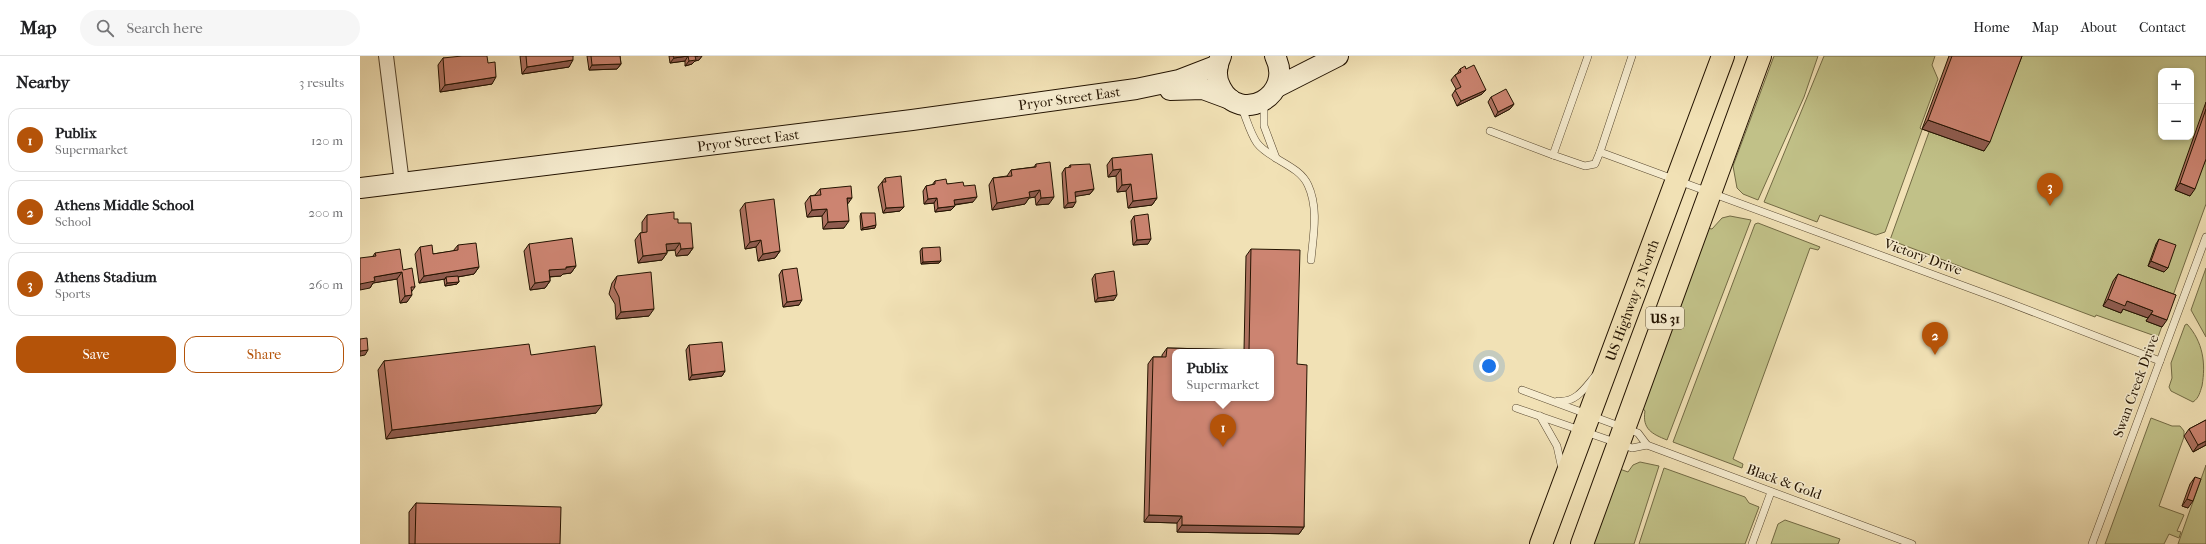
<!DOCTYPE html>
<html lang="en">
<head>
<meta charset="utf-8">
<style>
	body { margin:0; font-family:"IM FELL French Canon",serif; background:#f6f6f6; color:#202124 }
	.controls { position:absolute; right:12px; top:12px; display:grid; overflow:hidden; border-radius:8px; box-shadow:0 2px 6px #0003 }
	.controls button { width:36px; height:36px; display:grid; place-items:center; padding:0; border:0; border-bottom:1px solid #e0e0e0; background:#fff; color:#202124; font:20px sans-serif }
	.you { position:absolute; left:1129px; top:310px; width:14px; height:14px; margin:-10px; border:3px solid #fff; border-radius:50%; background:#1a73e8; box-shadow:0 0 0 6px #1a73e833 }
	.badge { display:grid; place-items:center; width:26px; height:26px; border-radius:50%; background:#b45309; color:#fff; font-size:13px; font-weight:700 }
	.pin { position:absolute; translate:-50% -33px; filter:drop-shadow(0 1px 2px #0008) }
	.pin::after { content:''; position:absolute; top:21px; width:14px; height:12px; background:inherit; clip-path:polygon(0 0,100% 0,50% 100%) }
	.popup { position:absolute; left:812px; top:293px; width:102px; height:52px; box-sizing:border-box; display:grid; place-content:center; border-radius:8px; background:#fff; filter:drop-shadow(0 1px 3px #0005); font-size:13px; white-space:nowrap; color:#757577 }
	.popup b { font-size:15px; color:#202124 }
	.popup::after { content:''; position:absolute; left:50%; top:100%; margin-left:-8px; border:8px solid transparent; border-top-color:#fff }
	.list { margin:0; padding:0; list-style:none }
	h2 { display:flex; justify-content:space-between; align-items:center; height:52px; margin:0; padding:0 16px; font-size:17px }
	h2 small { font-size:13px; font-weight:400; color:#757577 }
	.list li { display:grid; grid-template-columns:26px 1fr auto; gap:12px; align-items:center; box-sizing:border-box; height:64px; margin:0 8px 8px; padding:0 8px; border:1px solid #e0e0e0; border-radius:12px }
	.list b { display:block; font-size:15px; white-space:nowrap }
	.list p { margin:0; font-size:13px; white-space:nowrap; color:#757577 }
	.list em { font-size:13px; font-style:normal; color:#757577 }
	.actions { display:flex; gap:8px; padding:12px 16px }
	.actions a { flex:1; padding:9px 0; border:1px solid #b45309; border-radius:12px; text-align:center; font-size:14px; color:#b45309 }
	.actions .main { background:#b45309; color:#fff }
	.icon { flex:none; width:22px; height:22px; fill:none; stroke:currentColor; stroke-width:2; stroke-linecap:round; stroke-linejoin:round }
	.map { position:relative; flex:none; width:1846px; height:488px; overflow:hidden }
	header { display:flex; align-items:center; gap:24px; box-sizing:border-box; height:56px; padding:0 20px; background:#fff; border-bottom:1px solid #e0e0e0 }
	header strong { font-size:19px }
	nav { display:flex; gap:22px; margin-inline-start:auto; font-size:14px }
	.search { width:280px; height:36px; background:#f6f6f6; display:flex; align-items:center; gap:10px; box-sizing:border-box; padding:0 14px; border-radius:22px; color:#757577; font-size:15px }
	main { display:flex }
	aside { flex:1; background:#fff }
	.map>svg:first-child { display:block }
	.grass { fill:#c1c188; stroke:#726a44; fill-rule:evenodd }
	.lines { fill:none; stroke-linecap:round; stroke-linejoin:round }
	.lane-casing { stroke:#56462e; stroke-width:8 }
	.street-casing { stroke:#56462e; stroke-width:16 }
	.secondary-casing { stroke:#231301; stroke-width:22 }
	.primary-casing { stroke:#231301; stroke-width:24 }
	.lane { stroke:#f6eccf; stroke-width:7 }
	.street { stroke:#f6eccf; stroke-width:14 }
	.secondary { stroke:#f6eccf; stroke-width:20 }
	.primary { stroke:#f1e1b5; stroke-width:22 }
	.wall { fill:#af7261; stroke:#231301 }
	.shaded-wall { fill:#8f5c4f; stroke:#231301 }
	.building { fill:#cc8471; stroke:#231301; fill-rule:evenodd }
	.labels { text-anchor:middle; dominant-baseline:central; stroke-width:3; stroke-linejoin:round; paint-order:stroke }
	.shield { fill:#f6eccf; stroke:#62543f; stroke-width:1 }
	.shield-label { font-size:13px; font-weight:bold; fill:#231301 }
	.street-label { font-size:14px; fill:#231301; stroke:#f6eccf }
</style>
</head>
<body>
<header>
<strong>Map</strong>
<div class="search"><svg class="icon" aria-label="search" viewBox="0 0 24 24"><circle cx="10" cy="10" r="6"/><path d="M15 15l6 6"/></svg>Search here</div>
<nav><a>Home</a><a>Map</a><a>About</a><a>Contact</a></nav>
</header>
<main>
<aside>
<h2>Nearby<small>3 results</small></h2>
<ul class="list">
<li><span class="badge">1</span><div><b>Publix</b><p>Supermarket</p></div><em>120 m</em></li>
<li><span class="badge">2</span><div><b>Athens Middle School</b><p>School</p></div><em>200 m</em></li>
<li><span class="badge">3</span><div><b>Athens Stadium</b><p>Sports</p></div><em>260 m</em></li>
</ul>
<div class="actions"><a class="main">Save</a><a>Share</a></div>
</aside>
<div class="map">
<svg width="1846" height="488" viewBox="0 0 1846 488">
	<rect width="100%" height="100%" fill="#f1e1b5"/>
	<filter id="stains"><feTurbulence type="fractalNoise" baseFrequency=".005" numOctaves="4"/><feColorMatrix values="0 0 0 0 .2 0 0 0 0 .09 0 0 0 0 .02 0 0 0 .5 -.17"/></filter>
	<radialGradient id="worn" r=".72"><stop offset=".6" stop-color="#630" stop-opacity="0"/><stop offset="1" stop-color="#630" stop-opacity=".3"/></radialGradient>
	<g class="grass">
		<path d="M1414 0H1458L1444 41 1398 144 1383 138 1377 132 1373 110Z"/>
		<path d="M1464 0H1575L1572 9 1578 23 1560 72 1562 74 1525 176 1516 179 1460 159 1457 166 1404 146Z"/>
		<path d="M1589 0H1846V148L1798 281 1736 259 1735 261 1530 184 1569 76ZM1801 15H1831V81H1801Z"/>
		<path d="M1370 160 1391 164 1307 384C1292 378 1282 373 1285 355L1281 350 1347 172 1352 173 1362 162Z"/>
		<path d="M1398 167 1460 191 1458 194 1450 192 1373 403 1383 408 1382 412 1313 386 1395 168Z"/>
		<path d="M1846 212V281L1831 254Z"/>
		<path d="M1827 268C1843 286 1846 307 1842 330 1840 336 1839 342 1833 346L1811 335 1809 331 1812 322 1811 307 1825 269Z"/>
		<path d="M1791 362 1812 370H1820L1824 375V381L1799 450 1824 459 1817 475 1821 476 1819 482 1809 478 1804 488H1745Z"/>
		<path d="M1280 406 1299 410 1274 488H1229L1257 412 1268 416 1273 409Z"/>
		<path d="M1846 409V488H1818Z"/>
		<path d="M1304 412 1385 441 1389 447 1399 451 1385 488H1279Z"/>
		<path d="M1425 464 1480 483 1478 488H1411L1418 468Z"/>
	</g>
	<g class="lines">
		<g class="lane-casing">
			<g id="lane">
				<path d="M1228 0 1193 99 1219 108 1225 110 1235 108 1240 96"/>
				<path d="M1272 0 1240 96 1642 244 1800 305"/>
				<path d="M904 46V70L916 102"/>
				<path d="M881 50C886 61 890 77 897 87 910 104 939 109 948 129 959 153 953 180 951 204"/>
				<path d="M1130 75 1193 99"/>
				<path d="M1162 334 1278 377 1287 389"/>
				<path d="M1198 345C1216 347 1225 332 1235 320"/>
				<path d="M1156 352 1272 392 1287 389 1552 488"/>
				<path d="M1180 360 1197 390 1202 413"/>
				<path d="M1392 488 1411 436"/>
				<path d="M1732 488 1846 181"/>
			</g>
		</g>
		<g class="street-casing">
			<path id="street" d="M26 0 42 127"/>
		</g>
		<g class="secondary-casing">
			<g id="secondary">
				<path d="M861 0C856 11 855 22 861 32 880 69 935 40 915 0"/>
				<path d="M917 31 978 0"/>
				<path d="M810 34 843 33 870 43"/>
				<path id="s1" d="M0 132 552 64 776 33 819 24 858 9"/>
			</g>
		</g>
		<g class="primary-casing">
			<g id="primary">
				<path id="s2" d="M1181 488 1363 0"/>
				<path d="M1222 488 1400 0"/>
			</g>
		</g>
		<use href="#lane" class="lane"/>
		<use href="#street" class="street"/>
		<use href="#secondary" class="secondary"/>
		<use href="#primary" class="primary"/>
	</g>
	<g class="wall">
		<path d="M160 0H213L209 11 162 18Z"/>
		<path d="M227 0H260L261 8 257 13 229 14Z"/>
		<path d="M309 0H342L339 4 335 5 332 8 325 10V5L310 7Z"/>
		<path d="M1589 0H1662L1624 95 1562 73Z"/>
		<path d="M83 2 128 7 132 28 80 36 78 9Z"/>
		<path d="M1100 13H1106L1126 34 1122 38 1097 50 1092 39 1096 33 1091 24 1095 19 1097 18Z"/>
		<path d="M1131 41 1154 48 1150 53 1135 61 1128 46Z"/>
		<path d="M1846 46V103L1830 140 1815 134Z"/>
		<path d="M752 102 797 142 792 149 768 152 766 135 757 136 756 120 748 121 747 109Z"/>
		<path d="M676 108 689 148 676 149 675 141 669 142 665 148 632 154 629 129 633 122 647 120 651 114 674 111Z"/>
		<path d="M710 109 734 133 730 138 716 140 713 151 704 152 702 117 705 112H708Z"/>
		<path d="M525 122 544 151 540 155 523 157 518 131Z"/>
		<path d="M575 125 587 128 604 130 613 146 595 149 591 154 575 156 574 147 564 148 563 135 566 130 572 129Z"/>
		<path d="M460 133 487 148 484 172 463 173 462 160 447 161 445 147 450 140 455 139Z"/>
		<path d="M385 147 420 195 415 202 398 205 396 191 385 193 380 154Z"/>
		<path d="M501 157 515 172 501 174 500 160Z"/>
		<path d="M287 159 314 163 318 167 333 192 328 199 316 200 315 194 307 195V197L302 204 278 207 275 184 280 177H282V166Z"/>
		<path d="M774 160 788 188 773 189 771 165Z"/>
		<path d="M1799 183 1808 212 1804 216 1788 210 1796 188Z"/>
		<path d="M169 188 216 210 211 217 203 218 201 220 190 221V225L185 232 170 234 164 195Z"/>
		<path d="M98 189 119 211 114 218 98 221 99 226 97 228 85 230 84 224 85 223 59 227 55 198 60 191 73 198 93 195Z"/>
		<path d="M562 192 579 207 561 208 560 195Z"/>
		<path d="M891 193 937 308 944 471 939 478 817 476V467L784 466 788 308 793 301H802V299L807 292 884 294 886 200Z"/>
		<path d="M15 197 43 214 55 231 52 235 47 246 40 247 37 223 13 227 10 232 13 200Z"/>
		<path d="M422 214 439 249 423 251 419 219Z"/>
		<path d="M735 218 754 244 735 246 732 223Z"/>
		<path d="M1758 218 1816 239 1802 271 1786 265 1788 262 1763 253 1761 257 1743 250 1753 225Z"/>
		<path d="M257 220 289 260 256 263 255 248 249 238 252 227Z"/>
		<path d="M329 289 365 315 362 320 329 324 326 294Z"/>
		<path d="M171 299 236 357 26 383 18 314 24 305Z"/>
		<path d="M1846 364V389L1833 396 1824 380 1829 373Z"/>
		<path d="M1835 421 1828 452 1822 450 1830 428Z"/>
		<path d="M56 447 200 488H49V456Z"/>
	</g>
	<g class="shaded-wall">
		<path d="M328 0 325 5 310 7 314 2Z"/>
		<path d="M335 0H342L339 4 335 5 332 8 325 10 329 5Z"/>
		<path d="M213 4 209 11 162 18 167 11Z"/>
		<path d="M261 8 257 13 229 14 232 9Z"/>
		<path d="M136 21 132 28 80 36 85 29Z"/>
		<path d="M1126 34 1122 38 1097 50 1101 45Z"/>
		<path d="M1154 48 1150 53 1135 61 1138 56Z"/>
		<path d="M1568 64 1630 86 1624 95 1562 73Z"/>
		<path d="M761 113 756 120 748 121 753 114Z"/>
		<path d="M1820 127 1835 133 1830 140 1815 134Z"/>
		<path d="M771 128 766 135 757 136 762 129Z"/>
		<path d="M734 133 730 138 712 141 715 136Z"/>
		<path d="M680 134 675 141 669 142 665 148 632 154 637 147 669 136Z"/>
		<path d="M617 141 613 146 591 149 594 144Z"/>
		<path d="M694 141 689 148 676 149 681 142Z"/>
		<path d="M487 142H492L487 149Z"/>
		<path d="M577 142 574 147 564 148 568 143Z"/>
		<path d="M797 142 792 149 768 152 773 145Z"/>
		<path d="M716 146 713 151 704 152 708 147Z"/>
		<path d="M595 150 591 154 575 156 578 152Z"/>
		<path d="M544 151 540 155 523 157 526 152Z"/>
		<path d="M467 153 462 160 447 161 452 154Z"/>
		<path d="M489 165 484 172 463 173 468 166Z"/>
		<path d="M516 169 515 172 501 174 503 172Z"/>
		<path d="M791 183 788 188 773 189 777 184Z"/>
		<path d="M401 184 396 191 385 193 390 186Z"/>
		<path d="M320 187 315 194 301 195 306 188Z"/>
		<path d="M333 192 328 199 316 200 321 193Z"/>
		<path d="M420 195 415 202 398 205 403 198Z"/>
		<path d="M307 197 302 204 278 207 283 200Z"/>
		<path d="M581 205 579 207 561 208 563 206Z"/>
		<path d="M1791 205 1808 212 1804 216 1788 210Z"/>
		<path d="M216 210 211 217 203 218 201 220 184 221 189 214Z"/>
		<path d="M119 211 114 218 86 223V221L85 223 59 227 64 220Z"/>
		<path d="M42 216 37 223 13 227 10 232 0 234V228L14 221Z"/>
		<path d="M190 225 185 232 170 234 175 227Z"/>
		<path d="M99 226 97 228 85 230 87 227Z"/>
		<path d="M52 239 47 246 40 247 45 240Z"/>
		<path d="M757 239 754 244 735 246 738 242Z"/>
		<path d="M1748 243 1767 245 1793 255 1788 262 1763 253 1761 257 1743 250Z"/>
		<path d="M442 244 439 249 423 251 427 246Z"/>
		<path d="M294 253 289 260 256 263 261 256Z"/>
		<path d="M1791 258 1807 264 1802 271 1786 265Z"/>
		<path d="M8 294 5 299 0 300V295Z"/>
		<path d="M365 315 362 320 329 324 332 319Z"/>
		<path d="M242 349 236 357 26 383 32 374Z"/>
		<path d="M1846 385V389L1833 396 1838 389Z"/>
		<path d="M1827 443 1833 445 1828 452 1822 450Z"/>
		<path d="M789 459 822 460 817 467 784 466Z"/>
		<path d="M822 469 944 471 939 478 817 476Z"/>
	</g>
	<g class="building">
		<path d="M102 0H127L128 7 135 6 136 21 85 29 83 2Z"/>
		<path d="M166 0H213V4L167 11Z"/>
		<path d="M231 0H260L261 8 232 9Z"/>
		<path d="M313 0H338H335L336 4 329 5 328 0 314 2Z"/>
		<path d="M1592 0H1662L1630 86 1568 64Z"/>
		<path d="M1114 9 1126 34 1101 45 1095 34 1101 31 1095 19 1101 16 1100 13 1105 10 1106 13Z"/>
		<path d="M1146 33 1154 48 1138 56 1131 41Z"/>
		<path d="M1846 53V103L1835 133 1820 127Z"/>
		<path d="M792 98 797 142 773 145 771 128 762 129 761 113 753 114 752 102Z"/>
		<path d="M690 106 694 141 681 142 680 134 669 136 670 141 637 147 633 122 652 120 651 114 676 111V108Z"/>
		<path d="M730 108 734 133 715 136 716 146 708 147 705 112 711 111 710 109Z"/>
		<path d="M541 120 544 151 526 152 522 126H526L525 122Z"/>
		<path d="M586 123 587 128 603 126 604 130 615 129 617 141 594 144 595 150 578 152 577 142 568 143 566 130 575 128V125Z"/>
		<path d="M491 130 492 142H487L489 165 468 166 467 153 452 154 450 140 461 139 460 133Z"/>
		<path d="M414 143 420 195 403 198 401 184 390 186 385 147Z"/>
		<path d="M314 156V163H318V167H331L333 192 321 193 320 187 306 188 307 197 283 200 280 177 287 176V159Z"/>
		<path d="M501 157H515L516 169 503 172Z"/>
		<path d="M788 158 791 183 777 184 774 160Z"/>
		<path d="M212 182 216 210 206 211V213L189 214 190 225 175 227 169 188Z"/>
		<path d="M1799 183 1816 189 1808 212 1791 205Z"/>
		<path d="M116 187 119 211 64 220 60 191 72 189 73 198 98 194V189Z"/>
		<path d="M580 191 581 205 563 206 562 192Z"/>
		<path d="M40 193 43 214 52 212 55 231H51L52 239 45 240 42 216 14 221 15 225 0 228V202L16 200 15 197Z"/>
		<path d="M891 193 940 194 937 308 947 309 944 471 822 469V460L789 459 793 301H806L807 292 889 294ZM815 296H911V342H815Z"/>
		<path d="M437 212 442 244 427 246 422 214Z"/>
		<path d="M754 215 757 239 738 242 735 218Z"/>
		<path d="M291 216 294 253 261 256 259 241 254 231 257 220Z"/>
		<path d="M1758 218 1816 239 1807 264 1791 258 1793 255 1767 245 1765 250 1748 243Z"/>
		<path d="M98 220 99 226 87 227 86 221Z"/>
		<path d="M7 282 8 294 0 295V283Z"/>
		<path d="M362 286 365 315 332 319 329 289Z"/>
		<path d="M169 288 171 299 235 290 242 349 32 374 24 305Z"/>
		<path d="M1846 364V385L1838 389 1829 373Z"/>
		<path d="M1835 421 1841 423 1833 445 1827 443Z"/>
		<path d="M56 447 201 451 200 488H55Z"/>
	</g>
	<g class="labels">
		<rect class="shield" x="1286" y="251" width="38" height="22" rx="3"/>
		<g class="shield-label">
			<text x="1305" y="262">US 31</text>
		</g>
		<g class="street-label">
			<text stroke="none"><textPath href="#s1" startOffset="715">Pryor Street East</textPath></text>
			<text stroke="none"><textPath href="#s1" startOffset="391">Pryor Street East</textPath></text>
			<text transform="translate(1563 201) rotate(20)">Victory Drive</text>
			<text stroke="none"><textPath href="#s2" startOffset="260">US Highway 31 North</textPath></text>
			<text transform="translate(1776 330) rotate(-70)">Swan Creek Drive</text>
			<text transform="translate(1424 426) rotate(20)">Black &amp; Gold</text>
		</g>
	</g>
	<rect width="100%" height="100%" filter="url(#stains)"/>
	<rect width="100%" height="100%" fill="url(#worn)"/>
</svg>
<div class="controls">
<button>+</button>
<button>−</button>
</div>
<div class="you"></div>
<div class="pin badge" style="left:863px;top:391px">1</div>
<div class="popup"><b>Publix</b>Supermarket</div>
<div class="pin badge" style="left:1575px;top:299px">2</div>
<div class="pin badge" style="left:1690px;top:150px">3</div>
</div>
</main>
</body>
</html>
